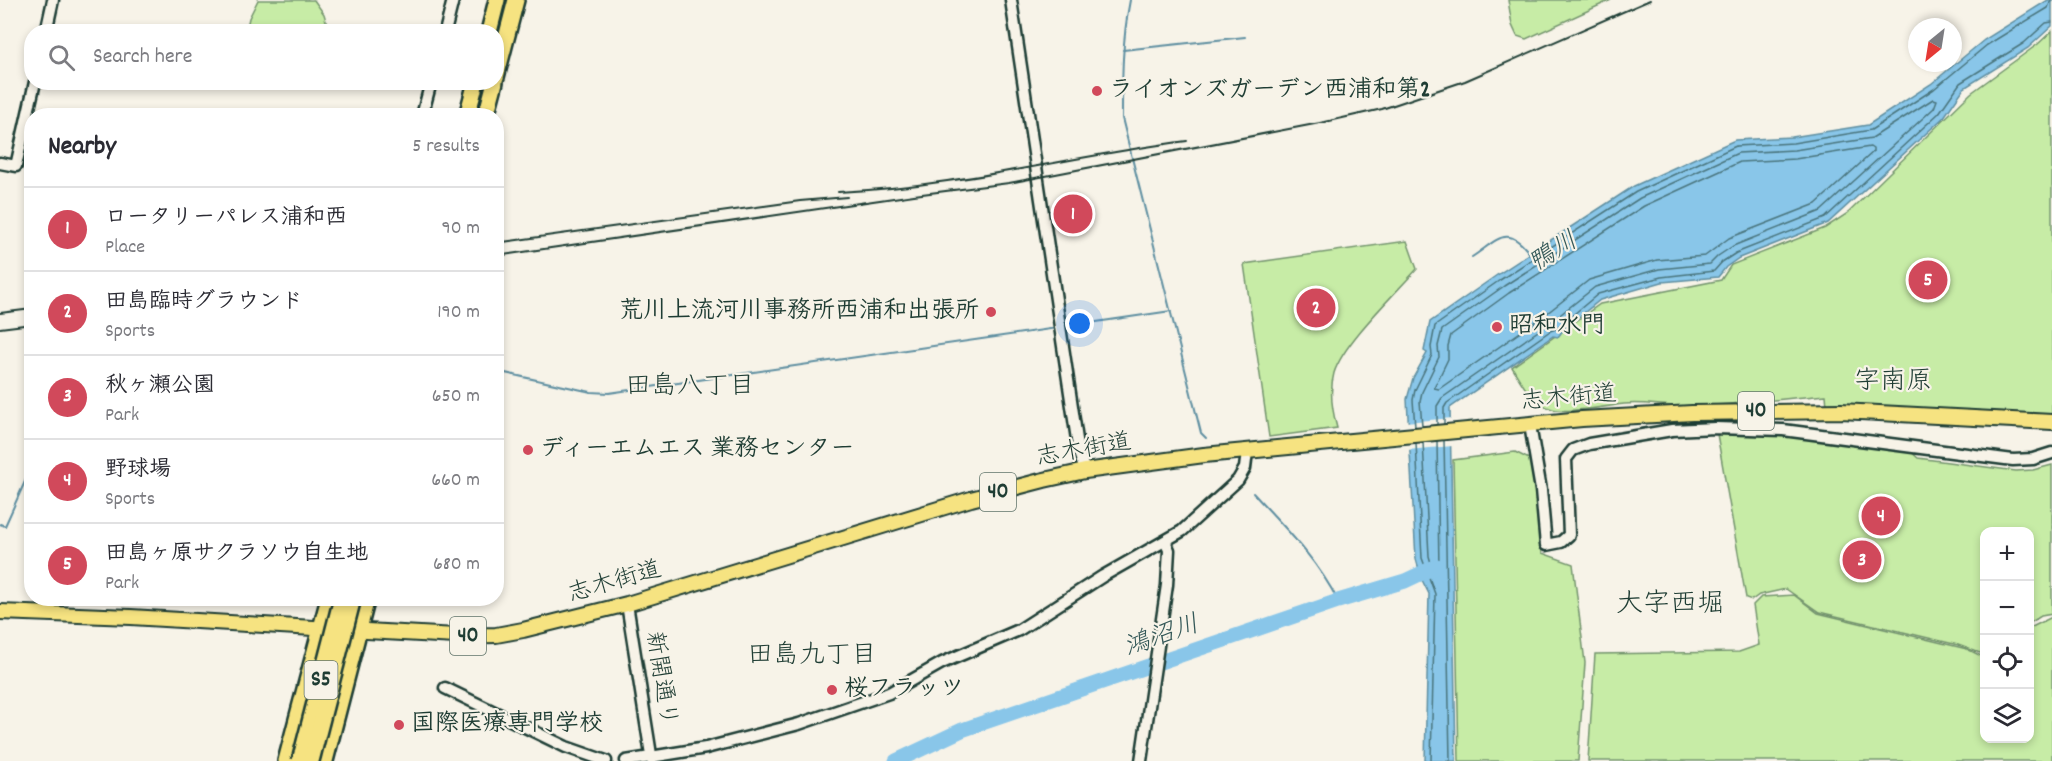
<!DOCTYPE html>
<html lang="en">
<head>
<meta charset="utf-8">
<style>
	body { margin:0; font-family:Dekko,"Klee One",sans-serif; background:#f2f2f3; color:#2b2b33 }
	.controls { position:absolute; right:18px; bottom:18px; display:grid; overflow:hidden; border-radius:12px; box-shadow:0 3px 9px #0003 }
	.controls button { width:54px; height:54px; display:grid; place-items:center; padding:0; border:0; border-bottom:2px solid #e1e1e2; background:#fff; color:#2b2b33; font:30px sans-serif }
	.compass { position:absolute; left:1908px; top:18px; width:54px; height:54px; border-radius:50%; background:#fff; box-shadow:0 3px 9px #0003; rotate:210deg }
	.you { position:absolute; left:1080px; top:324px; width:21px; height:21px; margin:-15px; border:4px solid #fff; border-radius:50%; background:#1a73e8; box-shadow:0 0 0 9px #1a73e833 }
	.badge { display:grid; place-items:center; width:39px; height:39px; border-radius:50%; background:#d1495b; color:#fff; font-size:20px; font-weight:700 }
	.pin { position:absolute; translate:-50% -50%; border:3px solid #fff; box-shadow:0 2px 6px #0006 }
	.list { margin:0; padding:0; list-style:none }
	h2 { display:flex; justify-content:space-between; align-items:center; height:78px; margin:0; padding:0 24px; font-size:26px }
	h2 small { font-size:20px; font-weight:400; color:#7c7c81 }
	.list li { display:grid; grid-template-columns:39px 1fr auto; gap:18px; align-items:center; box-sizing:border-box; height:84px; padding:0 24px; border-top:2px solid #e1e1e2 }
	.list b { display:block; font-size:22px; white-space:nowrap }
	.list p { margin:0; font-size:20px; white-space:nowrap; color:#7c7c81 }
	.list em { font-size:20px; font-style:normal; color:#7c7c81 }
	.icon { flex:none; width:33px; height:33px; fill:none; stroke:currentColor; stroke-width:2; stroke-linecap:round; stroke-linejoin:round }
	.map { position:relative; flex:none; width:2052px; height:761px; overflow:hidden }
	.search { position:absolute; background:#fff; box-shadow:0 3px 9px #0003; left:24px; top:24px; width:480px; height:66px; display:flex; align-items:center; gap:15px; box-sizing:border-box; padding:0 21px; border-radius:24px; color:#7c7c81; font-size:22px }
	.panel { position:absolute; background:#fff; box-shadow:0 3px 9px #0003; left:24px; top:108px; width:480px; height:498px; border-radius:24px }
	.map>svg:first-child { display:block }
	.green { fill:#c7eca6; stroke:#73946d; stroke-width:1.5 }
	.water { fill:#89c6e9; stroke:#5f8fa1; stroke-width:1.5 }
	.pier { fill:#f7f3e8 }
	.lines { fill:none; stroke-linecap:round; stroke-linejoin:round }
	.shore { stroke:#49747c; stroke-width:1.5 }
	.stream { stroke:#5f8fa1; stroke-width:2 }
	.river { stroke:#89c6e9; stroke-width:15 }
	.minor-casing { stroke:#1f3d34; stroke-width:15 }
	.major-casing { stroke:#1f3d34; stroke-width:18 }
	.highway-casing { stroke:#1f3d34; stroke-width:20 }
	.minor { stroke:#f7f3e8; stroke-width:10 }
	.major { stroke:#f6e381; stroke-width:14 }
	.highway { stroke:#f6e381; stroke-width:15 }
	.rail { stroke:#1f3d34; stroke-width:2 }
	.highway-bridge-casing { stroke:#1f3d34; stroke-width:20; stroke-linecap:butt }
	.highway-bridge { stroke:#f6e381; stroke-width:15 }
	.poi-dot { fill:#d1495b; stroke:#f7f3e8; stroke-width:2 }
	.labels { text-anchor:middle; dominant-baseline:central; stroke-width:4.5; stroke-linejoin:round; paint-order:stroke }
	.shield { fill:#f7f3e8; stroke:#60746a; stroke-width:1.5 }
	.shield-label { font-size:22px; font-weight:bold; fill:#1f3d34 }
	.poi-label { font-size:24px; font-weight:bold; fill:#1f3d34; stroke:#f7f3e8; text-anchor:start }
	.street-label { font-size:24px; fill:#1f3d34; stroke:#f7f3e8 }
	.water-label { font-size:26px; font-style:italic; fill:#345858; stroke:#f7f3e8 }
	.neighbourhood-label { font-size:26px; fill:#1f3d34; stroke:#f7f3e8 }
	.quarter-label { font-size:27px; fill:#1f3d34; stroke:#f7f3e8 }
</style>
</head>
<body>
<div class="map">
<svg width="2052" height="761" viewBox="0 0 2052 761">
	<rect width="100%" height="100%" fill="#f7f3e8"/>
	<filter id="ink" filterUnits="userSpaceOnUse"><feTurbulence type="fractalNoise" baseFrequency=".0167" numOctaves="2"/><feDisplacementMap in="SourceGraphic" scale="12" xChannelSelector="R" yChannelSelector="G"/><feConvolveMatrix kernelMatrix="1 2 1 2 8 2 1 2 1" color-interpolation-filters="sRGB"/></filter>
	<g filter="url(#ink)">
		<g class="green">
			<path d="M258 0H314L324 14 329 31H246L249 18Z"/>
			<path d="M1508 0H1611L1526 39 1517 36 1512 25Z"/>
			<path d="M2052 31V416L1827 406 1826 395C1777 399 1728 406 1679 406 1661 406 1643 402 1624 404 1608 406 1565 414 1552 409 1530 401 1523 385 1512 367L1600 304 1721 280 1731 265 1825 228 1848 213 1971 93 2038 44Z"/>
			<path d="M1407 241 1417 269C1394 295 1344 342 1334 373 1329 391 1332 410 1337 428L1269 437 1244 264Z"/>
			<path d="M1717 434 1789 436 1910 451 1918 458 2016 471 2033 470 2052 465V614L2041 616 2030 623V532H1984V651L1980 653 1958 645 1819 612 1786 589 1759 595 1752 600 1746 598Z"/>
			<path d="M1515 452 1531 460 1542 553 1573 564 1585 663 1578 761H1459L1453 460Z"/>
			<path d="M1794 595 1818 613 1967 649 1981 656 1984 654V738H2030V628L2052 617V761H1588L1595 654 1739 652 1759 645 1753 605 1761 597Z"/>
		</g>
		<path class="water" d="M2048 0H2052V26L2028 48 1964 88 1944 117 1828 223 1739 258 1726 267 1718 277 1662 282 1600 300 1564 329 1558 337 1553 336 1450 408 1456 761H1425L1429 594 1422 580 1416 559 1407 399 1413 378 1427 353 1424 351 1430 322 1497 275 1634 186 1735 140 1792 137 1868 125 1931 84 1984 40Z"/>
		<path class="pier" d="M1453 418V446L1407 450 1405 422Z"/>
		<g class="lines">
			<g class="shore">
				<path d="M1870 147 1873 149V152L1816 204 1729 238 1705 256 1657 260 1589 280 1546 314 1439 389 1434 388 1448 359V346L1451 335 1509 293 1644 206 1740 162 1795 159Z"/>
				<path d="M1444 424V408L1447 403 1550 331 1556 329 1598 294 1661 277 1714 271 1722 262 1736 253 1825 218 1939 113 1960 83 2024 43 2046 23 2052 22"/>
				<path d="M1422 426 1420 401 1422 392 1439 357 1438 346 1442 330 1504 286 1640 198 1738 153 1794 150 1872 138 1933 99 1937 100 1934 108 1821 211 1733 246 1718 256 1710 264 1659 269 1595 287 1551 322 1442 398 1437 406V425"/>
				<path d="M1415 427 1413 400 1415 390 1432 355 1431 347 1435 326 1500 280 1636 192 1736 146 1793 143 1871 130 1934 89 1987 45 2048 8 2051 0"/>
				<path d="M1444 440 1450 761"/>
				<path d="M1423 442 1429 556 1433 570 1436 572 1439 569 1437 441"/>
				<path d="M1416 443 1422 558 1435 594 1431 761"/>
			</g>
			<g class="stream">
				<path d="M1130 0C1122 40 1122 78 1122 118L1201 433 1206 438"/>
				<path d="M1123 50 1245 37"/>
				<path d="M1472 257C1498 240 1507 223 1530 254"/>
				<path d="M1062 327 1171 311"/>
				<path d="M496 371 591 392 609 393 1057 328"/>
				<path d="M1253 493C1284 527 1317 559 1338 601"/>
				<path d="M0 524 5 526 32 466"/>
			</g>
			<path class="river" d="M896 761 962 730 1338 601 1405 581 1437 566"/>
			<g class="minor-casing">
				<g id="minor">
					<path d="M1011 0 1079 453 1085 471"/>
					<path d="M46 32 53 0"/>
					<path d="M445 32 453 0"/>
					<path d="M422 116 431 82"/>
					<path d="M0 163 16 166 35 82"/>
					<path d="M1530 425 1541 490 1546 545 1561 542 1569 535 1566 459 1573 450 1589 444 1672 430 1715 428 1783 430 2013 460 2033 459 2052 453"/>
					<path d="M627 604 652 761"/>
					<path d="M445 688 566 747 606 761"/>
					<path d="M626 761 706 748 799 724 889 693 942 663 1019 630 1103 576 1182 531 1238 480 1245 468 1247 452"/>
					<path d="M1141 761 1167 585 1169 550 1165 541"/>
				</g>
			</g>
			<g class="major-casing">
				<g id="major">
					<path d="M0 612 131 617 330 629"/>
					<path d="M349 630 456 636 496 635 523 630 627 604 971 499 1044 480 1085 471 1204 455 1582 419 1692 413 1841 411 2052 422"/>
				</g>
			</g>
			<g class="highway-casing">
				<g id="highway">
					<path d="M489 32 497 0"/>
					<path d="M496 77 516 0"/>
					<path d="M467 116 476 82"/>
					<path d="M486 116 495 82"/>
					<path d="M286 761 329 598"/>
					<path d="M325 761 367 598"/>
				</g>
			</g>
			<use href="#minor" class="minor"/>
			<use href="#major" class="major"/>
			<use href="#highway" class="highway"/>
			<g class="rail">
				<path d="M838 192C956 187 1071 156 1187 141"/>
				<path d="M496 243 800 201 847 197"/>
				<path d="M496 256 914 195 1009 183 1325 122 1382 109 1465 81 1650 0"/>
				<path d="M0 313 32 309"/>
				<path d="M0 328 32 324"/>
			</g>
			<g class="highway-bridge-casing">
				<g id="highway-bridge">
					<path d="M300 761 342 598"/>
					<path d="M311 761 353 598"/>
				</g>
			</g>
			<use href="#highway-bridge" class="highway-bridge"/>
		</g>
	</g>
	<g class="poi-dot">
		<circle cx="1097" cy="91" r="6"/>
		<circle cx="991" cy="312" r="6"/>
		<circle cx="1497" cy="327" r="6"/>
		<circle cx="528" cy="450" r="6"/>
		<circle cx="832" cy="690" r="6"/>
		<circle cx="399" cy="725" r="6"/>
	</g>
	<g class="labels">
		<g class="shield">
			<rect x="1738" y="392" width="36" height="38" rx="4.5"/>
			<rect x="980" y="473" width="36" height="38" rx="4.5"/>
			<rect x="450" y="617" width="36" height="38" rx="4.5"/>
			<rect x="304.5" y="661" width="33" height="38" rx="4.5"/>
		</g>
		<g class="shield-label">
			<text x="1756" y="411">40</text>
			<text x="998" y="492">40</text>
			<text x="468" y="636">40</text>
			<text x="321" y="680">S5</text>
		</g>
		<g class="poi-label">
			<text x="1109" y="91">ライオンズガーデン西浦和第2</text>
			<text x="979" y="312" text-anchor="end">荒川上流河川事務所西浦和出張所</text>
			<text x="1509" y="327">昭和水門</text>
			<text x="540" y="450">ディーエムエス 業務センター</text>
			<text x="844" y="690">桜フラッツ</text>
			<text x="411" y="725">国際医療専門学校</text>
		</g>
		<g class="street-label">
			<text transform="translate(1569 399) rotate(-5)">志木街道</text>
			<text transform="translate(1084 451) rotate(-10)">志木街道</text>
			<text transform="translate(615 583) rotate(-16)">志木街道</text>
			<text transform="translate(660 679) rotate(81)">新開通り</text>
		</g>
		<g class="water-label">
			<text transform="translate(1554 253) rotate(-32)">鴨川</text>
			<text transform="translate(1162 637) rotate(-19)">鴻沼川</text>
		</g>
		<g class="neighbourhood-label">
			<text x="1893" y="382">字南原</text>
			<text x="690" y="387">田島八丁目</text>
			<text x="812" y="656">田島九丁目</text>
		</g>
		<g class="quarter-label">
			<text x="1670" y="605">大字西堀</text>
		</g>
	</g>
</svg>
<div class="controls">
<button>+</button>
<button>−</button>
<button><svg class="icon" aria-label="locate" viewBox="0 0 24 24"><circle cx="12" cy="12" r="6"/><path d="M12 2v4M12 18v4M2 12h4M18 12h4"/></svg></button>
<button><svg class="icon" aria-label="layers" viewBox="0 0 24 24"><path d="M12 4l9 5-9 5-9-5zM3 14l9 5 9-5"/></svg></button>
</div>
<svg class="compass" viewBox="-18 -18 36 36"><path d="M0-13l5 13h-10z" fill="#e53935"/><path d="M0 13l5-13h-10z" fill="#7c7c81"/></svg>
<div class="you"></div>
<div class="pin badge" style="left:1073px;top:214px">1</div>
<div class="pin badge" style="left:1316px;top:308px">2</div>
<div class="pin badge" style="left:1862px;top:560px">3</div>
<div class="pin badge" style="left:1881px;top:516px">4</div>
<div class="pin badge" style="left:1928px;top:280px">5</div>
<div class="search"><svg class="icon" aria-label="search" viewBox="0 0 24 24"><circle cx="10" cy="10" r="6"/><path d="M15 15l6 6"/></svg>Search here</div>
<section class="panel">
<h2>Nearby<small>5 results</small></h2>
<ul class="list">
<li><span class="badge">1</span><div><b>ロータリーパレス浦和西</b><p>Place</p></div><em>90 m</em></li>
<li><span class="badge">2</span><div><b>田島臨時グラウンド</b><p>Sports</p></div><em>190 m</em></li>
<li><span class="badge">3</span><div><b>秋ヶ瀬公園</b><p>Park</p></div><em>650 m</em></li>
<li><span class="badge">4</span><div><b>野球場</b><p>Sports</p></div><em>660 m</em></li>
<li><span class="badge">5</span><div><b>田島ヶ原サクラソウ自生地</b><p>Park</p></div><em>680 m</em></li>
</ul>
</section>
</div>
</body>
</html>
